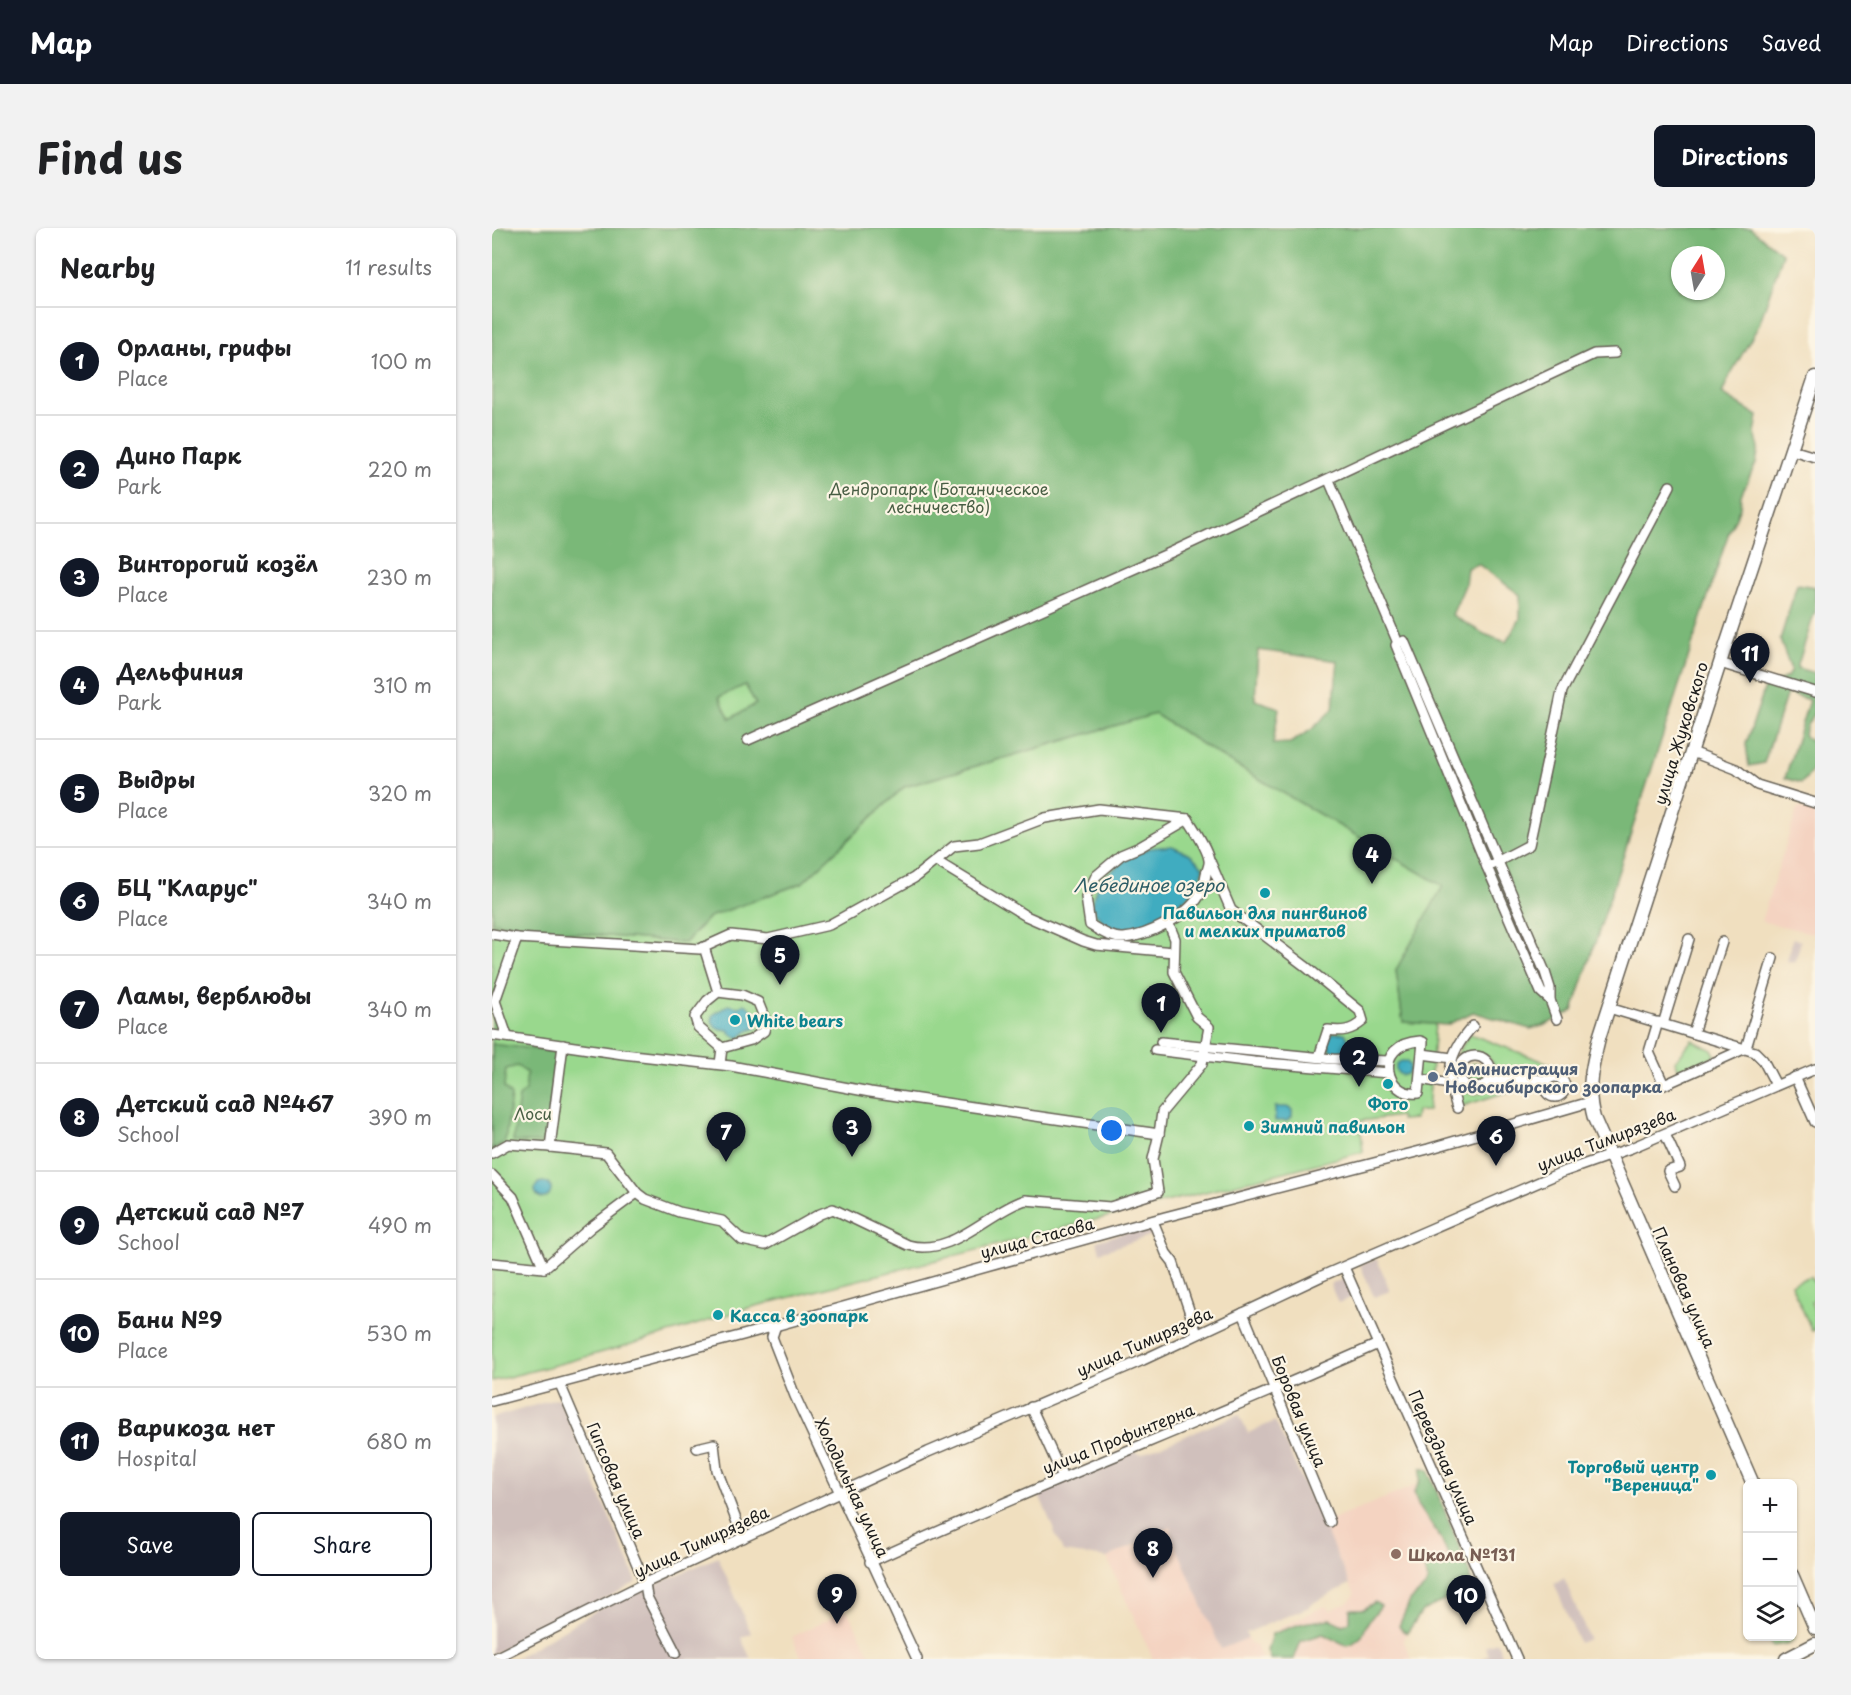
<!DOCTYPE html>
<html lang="en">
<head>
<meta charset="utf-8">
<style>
	body { margin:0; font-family:"Playpen Sans",sans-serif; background:#f2f2f2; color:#202124 }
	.controls { position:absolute; right:18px; bottom:18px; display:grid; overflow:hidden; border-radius:9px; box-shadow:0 2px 4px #0004 }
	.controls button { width:54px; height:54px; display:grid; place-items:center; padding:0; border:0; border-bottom:2px solid #e0e0e0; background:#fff; color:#202124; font:30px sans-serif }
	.compass { position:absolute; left:1179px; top:18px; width:54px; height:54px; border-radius:50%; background:#fff; box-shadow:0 2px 4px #0004; rotate:11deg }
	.you { position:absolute; left:620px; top:903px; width:21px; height:21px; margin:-15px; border:4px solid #fff; border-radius:50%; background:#1a73e8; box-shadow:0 0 0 9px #1a73e833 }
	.badge { display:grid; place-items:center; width:39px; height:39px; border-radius:50%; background:#111827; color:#fff; font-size:20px; font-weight:700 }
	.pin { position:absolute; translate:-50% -50px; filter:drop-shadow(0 2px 3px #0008) }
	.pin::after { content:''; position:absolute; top:32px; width:21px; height:18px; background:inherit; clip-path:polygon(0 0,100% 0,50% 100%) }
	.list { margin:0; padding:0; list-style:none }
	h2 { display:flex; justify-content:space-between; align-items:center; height:78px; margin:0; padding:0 24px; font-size:26px }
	h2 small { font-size:20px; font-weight:400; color:#757577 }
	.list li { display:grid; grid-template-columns:39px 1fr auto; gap:18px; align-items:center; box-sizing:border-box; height:108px; padding:0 24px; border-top:2px solid #e0e0e0 }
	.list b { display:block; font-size:22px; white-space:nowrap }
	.list p { margin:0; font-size:20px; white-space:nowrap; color:#757577 }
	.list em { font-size:20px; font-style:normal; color:#757577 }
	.actions { display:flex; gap:12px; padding:18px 24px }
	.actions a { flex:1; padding:14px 0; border:2px solid #111827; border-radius:9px; text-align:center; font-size:21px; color:#111827 }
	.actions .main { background:#111827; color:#fff }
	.icon { flex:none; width:33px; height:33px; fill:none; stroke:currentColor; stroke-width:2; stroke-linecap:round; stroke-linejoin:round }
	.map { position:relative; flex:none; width:1323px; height:1431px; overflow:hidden; border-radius:9px }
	header { display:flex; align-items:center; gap:36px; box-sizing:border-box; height:84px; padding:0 30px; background:#111827; color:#fff }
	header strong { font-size:28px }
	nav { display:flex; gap:33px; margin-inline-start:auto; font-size:21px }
	.intro { display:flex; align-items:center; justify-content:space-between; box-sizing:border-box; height:144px; padding:0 36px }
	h1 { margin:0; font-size:42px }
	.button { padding:15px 27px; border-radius:9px; background:#111827; color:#fff; font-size:21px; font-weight:700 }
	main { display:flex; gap:36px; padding:0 36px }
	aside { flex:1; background:#fff; border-radius:9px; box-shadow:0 2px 4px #0004 }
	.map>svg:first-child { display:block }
	.built { fill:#f4d3c1 }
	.industrial { fill:#d0c0bc }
	.green { fill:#99d88d; stroke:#5a7a54; stroke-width:1.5 }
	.forest { fill:#7ab878; stroke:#4b6a4a; stroke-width:1.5; fill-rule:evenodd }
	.water { fill:#41acc0; stroke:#2e646e; stroke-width:1.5 }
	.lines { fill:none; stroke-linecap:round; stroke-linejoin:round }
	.minor-casing { stroke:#666055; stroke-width:12 }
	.major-casing { stroke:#666055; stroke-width:15 }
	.minor { stroke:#fff; stroke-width:9 }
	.major { stroke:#fff; stroke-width:12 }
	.culture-dot { fill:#0f9aa8; stroke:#fcf5e5; stroke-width:2 }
	.service-dot { fill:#5c6f8a; stroke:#fcf5e5; stroke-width:2 }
	.education-dot { fill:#8d6e63; stroke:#fcf5e5; stroke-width:2 }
	.labels { text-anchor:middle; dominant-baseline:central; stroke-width:4.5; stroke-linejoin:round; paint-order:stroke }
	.park-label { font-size:16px; fill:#485e44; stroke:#fcf5e5 }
	.street-label { font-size:16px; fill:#1c1c1c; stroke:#fcf5e5 }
	.culture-label { font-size:16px; font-weight:bold; fill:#0d838f; stroke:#fcf5e5; text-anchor:start }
	.service-label { font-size:16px; font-weight:bold; fill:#4e5e75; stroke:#fcf5e5; text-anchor:start }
	.education-label { font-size:16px; font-weight:bold; fill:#785e54; stroke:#fcf5e5; text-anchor:start }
	.water-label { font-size:18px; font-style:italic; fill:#2d5d66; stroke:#fcf5e5 }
</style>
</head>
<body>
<header>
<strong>Map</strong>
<nav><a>Map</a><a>Directions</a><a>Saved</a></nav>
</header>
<div class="intro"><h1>Find us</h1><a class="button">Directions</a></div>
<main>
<aside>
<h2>Nearby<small>11 results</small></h2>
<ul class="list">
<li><span class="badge">1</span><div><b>Орланы, грифы</b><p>Place</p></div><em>100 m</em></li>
<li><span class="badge">2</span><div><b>Дино Парк</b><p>Park</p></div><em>220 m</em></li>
<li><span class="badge">3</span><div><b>Винторогий козёл</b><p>Place</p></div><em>230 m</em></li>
<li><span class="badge">4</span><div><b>Дельфиния</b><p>Park</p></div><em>310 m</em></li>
<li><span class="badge">5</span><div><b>Выдры</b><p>Place</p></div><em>320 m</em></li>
<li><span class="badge">6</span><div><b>БЦ &quot;Кларус&quot;</b><p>Place</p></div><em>340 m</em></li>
<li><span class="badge">7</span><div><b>Ламы, верблюды</b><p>Place</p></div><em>340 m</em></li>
<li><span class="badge">8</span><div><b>Детский сад №467</b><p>School</p></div><em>390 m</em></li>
<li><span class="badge">9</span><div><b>Детский сад №7</b><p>School</p></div><em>490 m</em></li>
<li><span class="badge">10</span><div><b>Бани №9</b><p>Place</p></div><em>530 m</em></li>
<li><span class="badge">11</span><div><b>Варикоза нет</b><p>Hospital</p></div><em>680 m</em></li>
</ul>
<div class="actions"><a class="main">Save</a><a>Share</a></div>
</aside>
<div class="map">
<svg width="1323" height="1431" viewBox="0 0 1323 1431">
	<rect width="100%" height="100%" fill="#fcf5e5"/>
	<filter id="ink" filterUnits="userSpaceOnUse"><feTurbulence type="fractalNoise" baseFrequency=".0167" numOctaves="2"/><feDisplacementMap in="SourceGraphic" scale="12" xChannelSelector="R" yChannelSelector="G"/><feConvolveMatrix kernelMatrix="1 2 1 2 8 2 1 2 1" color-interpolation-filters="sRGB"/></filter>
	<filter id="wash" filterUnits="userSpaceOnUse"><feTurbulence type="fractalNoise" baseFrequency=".008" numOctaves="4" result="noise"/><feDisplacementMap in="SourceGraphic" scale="24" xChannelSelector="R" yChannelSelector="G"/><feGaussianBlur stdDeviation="1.35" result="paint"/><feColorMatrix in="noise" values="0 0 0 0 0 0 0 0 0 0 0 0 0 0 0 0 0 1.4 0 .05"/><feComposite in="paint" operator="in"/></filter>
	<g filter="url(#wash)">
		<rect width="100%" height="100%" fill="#f0dfbf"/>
		<g class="built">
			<path d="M1306 579 1323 584V704L1319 705 1269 693Z"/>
			<path d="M932 1254 979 1360 930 1383 911 1411 919 1431H780L783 1407 787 1400 833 1378 838 1382 855 1375 861 1369 862 1365 858 1356 830 1296Z"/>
			<path d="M679 1299 729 1420 756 1410 757 1415 765 1418 770 1431H661L615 1330Z"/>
			<path d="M355 1382 381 1431H310L300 1409Z"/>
		</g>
		<g class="industrial">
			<path d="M1301 710 1309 713 1303 735 1295 733Z"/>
			<path d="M657 997 661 1007 608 1024 605 1013Z"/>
			<path d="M885 1031 898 1063 882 1069 868 1037Z"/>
			<path d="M854 1050 861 1069 846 1075 838 1056Z"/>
			<path d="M67 1170 145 1354 59 1399 0 1426V1190Z"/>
			<path d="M747 1186 756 1205 783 1193 858 1356 817 1377V1379L754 1405 756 1410 729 1421 678 1304 680 1302 679 1299 615 1330 571 1324 546 1264 640 1223 649 1226Z"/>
			<path d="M226 1329 259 1405 249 1410 259 1431H22L105 1382Z"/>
			<path d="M1072 1350 1097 1411 1087 1415 1062 1355Z"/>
			<path d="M1005 1414 1012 1431H990L997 1427 993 1418Z"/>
		</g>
		<g class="green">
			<path d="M254 456 264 476 238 491 227 469Z"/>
			<path d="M663 486 733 531 951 658 904 743 911 794 943 796 936 883H924L923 891 909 892 908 888 868 893 871 924 256 1080C172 1108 86 1132 0 1153V694L83 705 193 715 217 689 310 655 412 559Z"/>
			<path d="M978 806 1066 839 1061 847 1052 850 1005 842C997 825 982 817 966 832L967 822Z"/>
			<path d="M1200 812 1220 822 1224 828 1188 844 1183 833Z"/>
			<circle cx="983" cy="845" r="10"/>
			<path d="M1002 854 1031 859 970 878 964 860 965 857C981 870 989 870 1002 854Z"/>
			<path d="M1319 1048 1321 1053H1323V1072L1319 1074 1323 1084V1102L1320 1103 1299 1056Z"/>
			<path d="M1301 1402 1302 1411 1296 1415 1281 1418 1277 1410 1300 1408Z"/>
		</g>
		<g class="forest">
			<path d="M0 0H1258L1291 26 1267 97 1236 151 1230 166 1266 188 1263 206 1267 219 1264 235 1249 267 1248 280 1236 307 1081 783 1051 798 1038 801 981 784 955 797 911 794 904 742 951 658 733 531 663 486 412 559 310 655 217 689 193 715 83 705 0 694ZM1188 27H1224V63H1188ZM986 336 1028 367V391L1014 414 992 406 960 387 973 357 975 340ZM766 422 846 433 841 481 819 502 798 515 781 516 787 480 763 472ZM253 457 264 476 238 491 227 469Z"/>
			<path d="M1305 356 1323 359V383L1305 440 1323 445V484L1315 497 1312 506 1314 510 1323 516C1323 537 1323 544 1309 555L1293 550 1317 472 1295 465 1272 535 1257 538 1254 516 1273 459 1295 449 1299 442 1288 412Z"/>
			<path d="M0 816 66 824 54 915 21 914 27 869 33 863 35 845 25 838 14 841 12 859 19 868 13 914 0 921Z"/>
			<path d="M929 1240 936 1242 977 1343 979 1360 930 1383 915 1405 911 1403 907 1398 918 1373 933 1359 936 1353 932 1340 935 1334 949 1332 955 1337H961L949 1311 926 1277 922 1264 928 1253Z"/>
			<path d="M883 1374 889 1378 876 1394 870 1408 860 1416 854 1417 831 1406 809 1413 802 1431H778L775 1422 780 1406 811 1395 838 1391 851 1397 858 1394V1381H872Z"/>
		</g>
		<g class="water">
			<path d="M680 618 698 626 711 639 706 658 693 671 638 705C615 698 612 698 599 678L606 654 637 629 658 620Z"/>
			<path d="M253 776C262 782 269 789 265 800L256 803 247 810 240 807 236 802 224 800 220 794 221 787 236 777 247 779Z"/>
			<path d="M840 805H853L859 818 864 817 869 819 871 823 854 827 842 826 834 814Z"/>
			<circle cx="911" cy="840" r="7"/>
			<path d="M783 879H795L800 882V889L795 893H783Z"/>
			<circle cx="51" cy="962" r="8"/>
		</g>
	</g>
	<g filter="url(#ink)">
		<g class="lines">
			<g class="minor-casing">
				<g id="minor">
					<path d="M1300 222 1323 229"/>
					<path d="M837 252 906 415"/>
					<path d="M912 413 1053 744 1058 760V772L1065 791"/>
					<path d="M904 417 995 639"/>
					<path d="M1228 435 1323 464"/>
					<path d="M256 512 682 323 1102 126 1123 125"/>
					<path d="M1200 524 1244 541 1265 557 1323 575"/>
					<path d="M696 591C702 601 716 621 717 632 718 636 715 642 714 646 713 653 711 661 707 668 696 688 655 708 632 710 620 711 609 703 598 697L594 669 604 648 629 627 648 619Z"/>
					<path d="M444 633 534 688 591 713 604 717 682 724"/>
					<path d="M718 633 739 682 813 738 868 783 871 793C859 803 850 804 836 802L827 829"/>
					<path d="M0 706 25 710"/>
					<path d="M212 719 226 764"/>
					<path d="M1058 772 1049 764 995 639 1037 617 1070 463 1178 258"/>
					<path d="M1117 780 1263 824 1271 832 1284 857"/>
					<path d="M1166 794 1157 824 1172 857 1254 820 1281 730"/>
					<path d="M1171 796 1197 711"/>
					<path d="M1201 805 1230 714"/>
					<path d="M0 807 131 826 239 838 378 864 667 906 670 884 710 836 717 799 705 789 682 744 683 711 676 694"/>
					<path d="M15 808 3 773 25 710 208 721 239 707 276 711 337 697 422 650 462 618 487 615 553 590 607 581 696 591"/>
					<path d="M928 813 931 814 926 865C894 870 879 816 928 813Z"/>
					<path d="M669 814 841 831 897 833"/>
					<path d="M663 822 762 834 897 845"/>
					<path d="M930 826 960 830"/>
					<circle cx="983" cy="844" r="16"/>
					<path d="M228 836 230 820 206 799 203 789 215 773 226 764 250 767 266 774 274 794 272 803 259 812 230 820"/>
					<path d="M999 844 1055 853"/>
					<path d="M1303 849 1323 894"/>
					<circle cx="1063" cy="859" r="10"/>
					<path d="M928 851 963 857"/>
					<path d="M997 852 1053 860"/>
					<path d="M965 880C954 845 955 826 981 798"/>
					<path d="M1173 906 1188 939 1176 943 1183 958"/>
					<path d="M58 919 114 925 145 965 153 971 187 984 230 993 250 1012 273 1017 328 986 341 981 416 1017C461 1029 494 985 533 972L618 979 666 964 661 931 667 906"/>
					<path d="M0 925 16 916 58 919 71 817"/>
					<path d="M0 947 21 969 52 1040"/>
					<path d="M661 993 674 1025 681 1034 705 1106"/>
					<path d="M0 1035 52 1040"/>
					<path d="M852 1039 1025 1431"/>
					<path d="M52 1040 98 1000 145 965"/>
					<path d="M751 1085 838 1294"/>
					<path d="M284 1097 280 1109 303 1168 425 1431"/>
					<path d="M68 1156 153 1355 155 1369 184 1425"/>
					<path d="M0 1173 251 1107 673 989 936 921 1098 874"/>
					<path d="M539 1179 571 1249"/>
					<path d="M205 1220 222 1216 225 1242 251 1310"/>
					<path d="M378 1334C546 1257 718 1191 886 1116"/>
					<path d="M1 1431 153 1355 436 1224 651 1132 830 1048 1068 945 1139 920 1323 841"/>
				</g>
			</g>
			<g class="major-casing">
				<g id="major">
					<path d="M1261 1256 1102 890C1094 862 1100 838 1107 810L1228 435 1323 149"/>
					<path d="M1300 1347 1323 1400"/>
					<path d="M1294 1431 1323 1416"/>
				</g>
			</g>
			<use href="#minor" class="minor"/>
			<use href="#major" class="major"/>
		</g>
	</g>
	<g class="culture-dot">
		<circle cx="773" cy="665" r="6"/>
		<circle cx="243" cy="792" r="6"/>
		<circle cx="896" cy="856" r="6"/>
		<circle cx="757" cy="898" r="6"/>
		<circle cx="226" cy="1087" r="6"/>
		<circle cx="1219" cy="1247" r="6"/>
	</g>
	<circle class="service-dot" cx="941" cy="849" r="6"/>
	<circle class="education-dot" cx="904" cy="1326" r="6"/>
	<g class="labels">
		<g class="park-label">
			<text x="447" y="260">Дендропарк (Ботаническое<tspan x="447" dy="18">лесничество)</tspan></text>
			<text x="41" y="885">Лоси</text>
		</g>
		<g class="street-label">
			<text transform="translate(1188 505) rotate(-73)">улица Жуковского</text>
			<text transform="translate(1114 911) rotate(-21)">улица Тимирязева</text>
			<text transform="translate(545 1009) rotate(-15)">улица Стасова</text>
			<text transform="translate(1193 1059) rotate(66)">Плановая улица</text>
			<text transform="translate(652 1113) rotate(-24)">улица Тимирязева</text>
			<text transform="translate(808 1183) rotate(68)">Боровая улица</text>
			<text transform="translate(626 1210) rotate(-22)">улица Профинтерна</text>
			<text transform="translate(952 1229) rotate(66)">Переездная улица</text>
			<text transform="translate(125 1252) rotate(67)">Гипсовая улица</text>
			<text transform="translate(361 1259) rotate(65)">Холодильная улица</text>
			<text transform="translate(209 1313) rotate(-25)">улица Тимирязева</text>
		</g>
		<g class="culture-label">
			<text x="773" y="684" text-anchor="middle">Павильон для пингвинов<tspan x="773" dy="18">и мелких приматов</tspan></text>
			<text x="255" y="792">White bears</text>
			<text x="896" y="875" text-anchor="middle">Фото</text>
			<text x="769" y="898">Зимний павильон</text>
			<text x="238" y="1087">Касса в зоопарк</text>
			<text x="1207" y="1238" text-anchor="end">Торговый центр<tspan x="1207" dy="18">"Вереница"</tspan></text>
		</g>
		<g class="service-label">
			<text x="953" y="840">Администрация<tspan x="953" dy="18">Новосибирского зоопарка</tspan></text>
		</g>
		<g class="education-label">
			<text x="916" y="1326">Школа №131</text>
		</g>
		<g class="water-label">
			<text x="657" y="656">Лебединое озеро</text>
		</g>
	</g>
</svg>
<div class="controls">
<button>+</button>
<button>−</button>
<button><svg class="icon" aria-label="layers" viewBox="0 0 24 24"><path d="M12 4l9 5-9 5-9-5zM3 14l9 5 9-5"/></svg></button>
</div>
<svg class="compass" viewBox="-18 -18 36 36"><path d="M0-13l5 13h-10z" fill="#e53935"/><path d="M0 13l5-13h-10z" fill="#757577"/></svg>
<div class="you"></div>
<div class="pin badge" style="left:669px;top:805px">1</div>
<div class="pin badge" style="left:867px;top:859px">2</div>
<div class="pin badge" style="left:360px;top:929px">3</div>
<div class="pin badge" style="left:880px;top:656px">4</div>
<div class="pin badge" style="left:288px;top:757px">5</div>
<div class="pin badge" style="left:1004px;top:938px">6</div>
<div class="pin badge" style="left:234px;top:934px">7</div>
<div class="pin badge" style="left:661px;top:1350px">8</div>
<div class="pin badge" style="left:345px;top:1396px">9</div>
<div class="pin badge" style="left:974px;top:1397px">10</div>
<div class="pin badge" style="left:1258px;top:455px">11</div>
</div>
</main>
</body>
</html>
